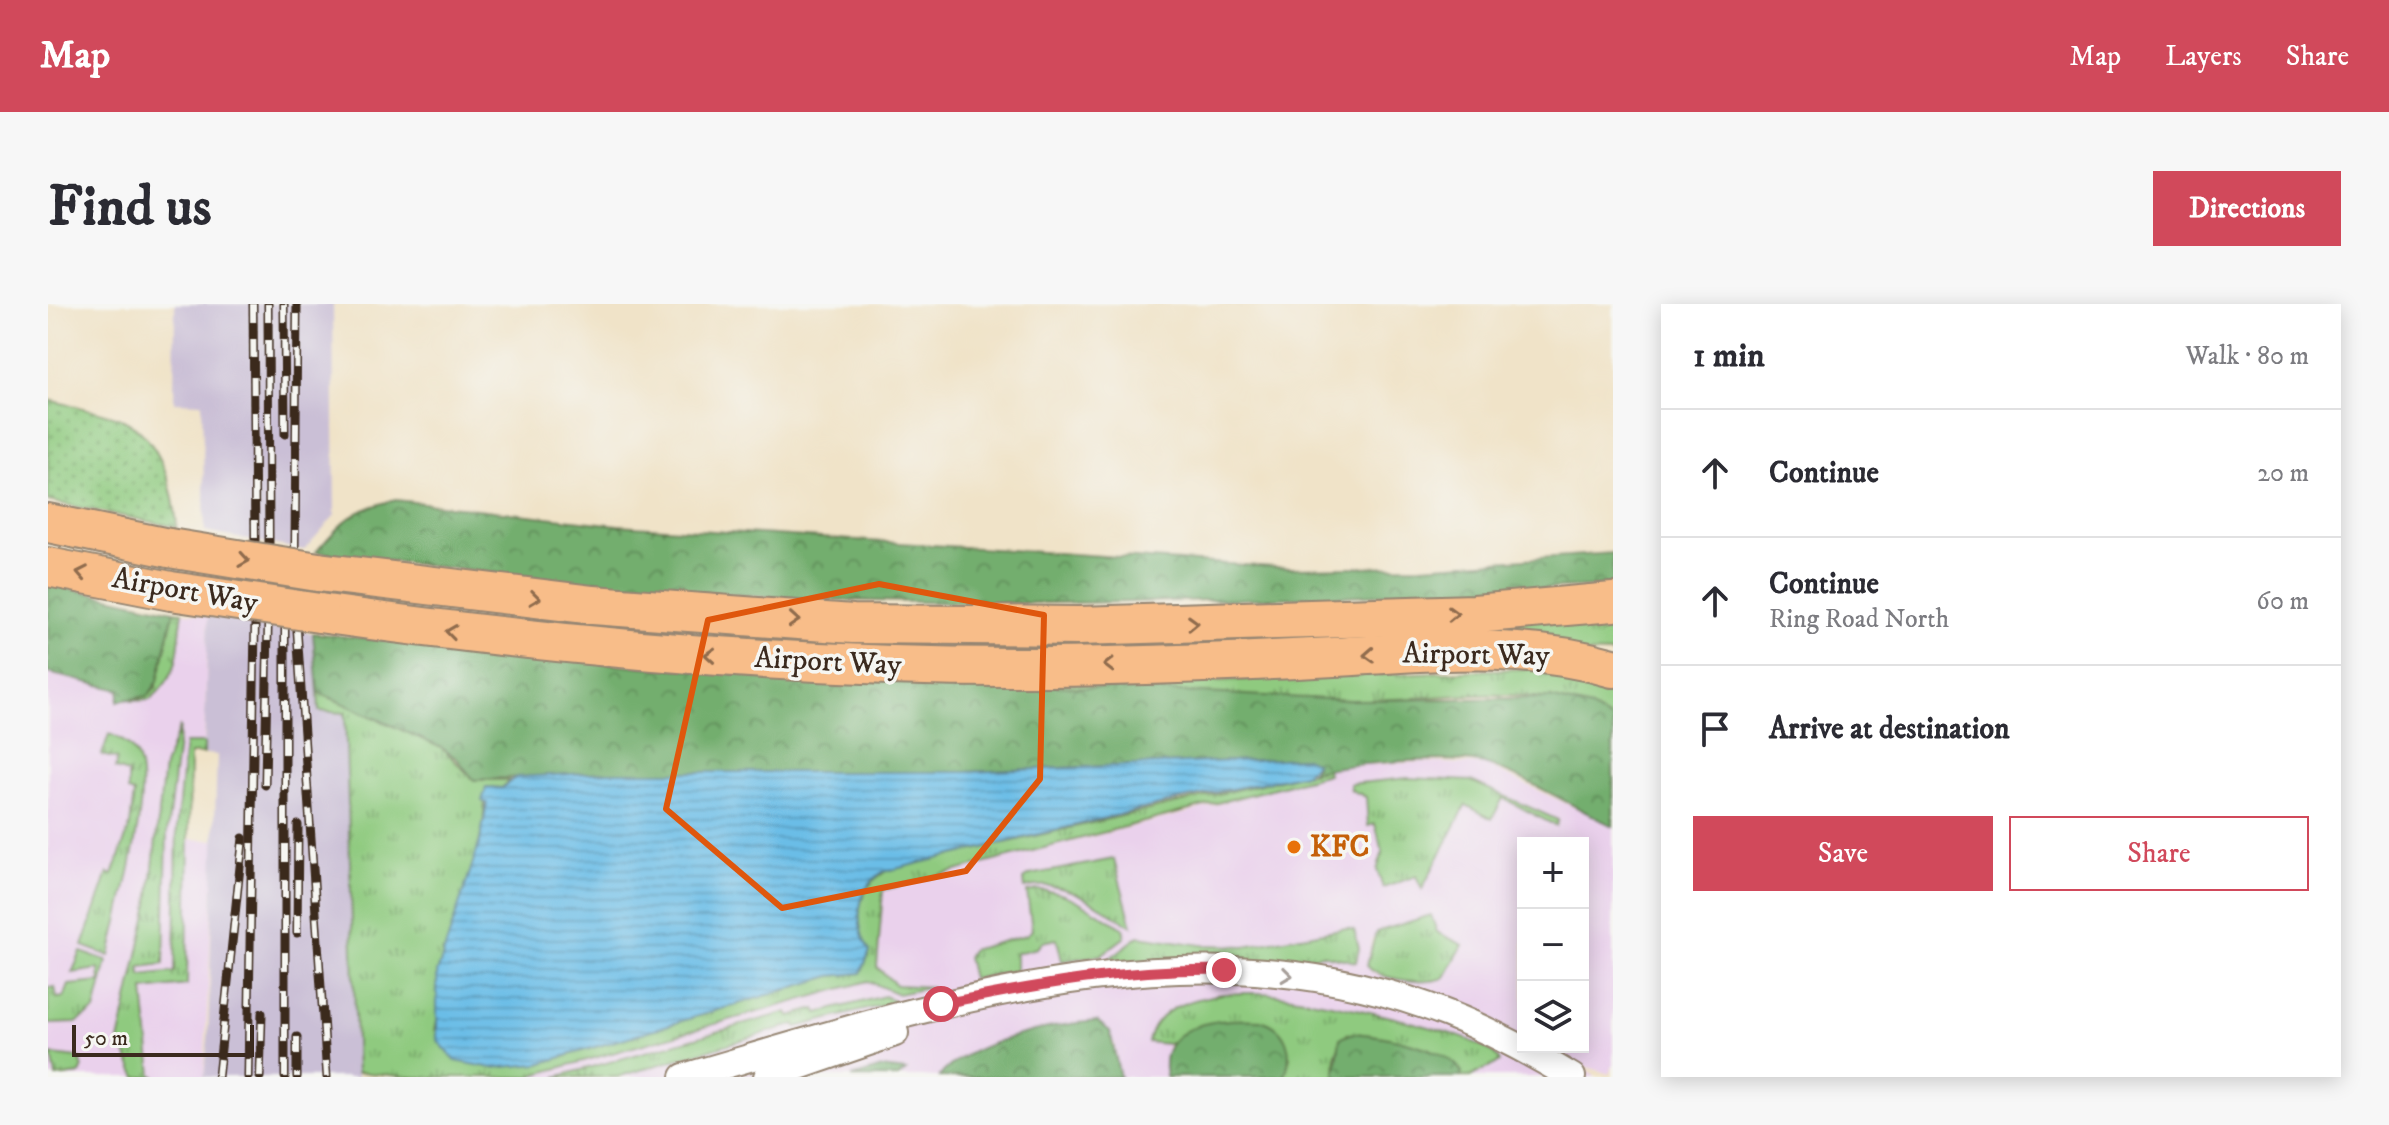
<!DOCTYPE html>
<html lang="en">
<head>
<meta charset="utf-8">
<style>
	body { margin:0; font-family:"IM FELL DW Pica",serif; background:#f7f7f7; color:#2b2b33 }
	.controls { position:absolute; right:24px; bottom:24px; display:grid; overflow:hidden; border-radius:0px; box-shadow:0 4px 20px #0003 }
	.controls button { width:72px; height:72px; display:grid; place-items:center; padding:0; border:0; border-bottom:2px solid #e1e1e2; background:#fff; color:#2b2b33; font:40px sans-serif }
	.scale { position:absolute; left:24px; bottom:20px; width:182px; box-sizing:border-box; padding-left:8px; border:4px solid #3b2a1e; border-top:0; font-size:22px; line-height:28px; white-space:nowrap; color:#3b2a1e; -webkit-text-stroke:6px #f6f6f2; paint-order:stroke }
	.stop { position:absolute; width:24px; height:24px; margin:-18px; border:6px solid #d1495b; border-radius:50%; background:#fff }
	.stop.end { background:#d1495b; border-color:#fff; box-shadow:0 2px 8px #0008 }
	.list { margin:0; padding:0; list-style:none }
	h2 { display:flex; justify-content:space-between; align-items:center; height:104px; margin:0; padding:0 32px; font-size:34px }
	h2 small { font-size:26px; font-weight:400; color:#7c7c81 }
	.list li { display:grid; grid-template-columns:52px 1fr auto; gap:24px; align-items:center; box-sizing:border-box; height:128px; padding:0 32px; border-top:2px solid #e1e1e2 }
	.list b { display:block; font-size:30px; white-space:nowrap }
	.list p { margin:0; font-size:26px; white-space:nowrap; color:#7c7c81 }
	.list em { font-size:26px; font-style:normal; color:#7c7c81 }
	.actions { display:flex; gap:16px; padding:24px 32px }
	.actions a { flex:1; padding:18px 0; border:2px solid #d1495b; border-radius:0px; text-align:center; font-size:28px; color:#d1495b }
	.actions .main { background:#d1495b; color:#fff }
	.icon { flex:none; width:44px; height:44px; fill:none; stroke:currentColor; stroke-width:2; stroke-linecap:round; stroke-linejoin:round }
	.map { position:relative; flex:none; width:1565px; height:773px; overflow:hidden; border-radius:0px }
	header { display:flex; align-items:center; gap:48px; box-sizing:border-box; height:112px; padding:0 40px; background:#d1495b; color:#fff }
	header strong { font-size:38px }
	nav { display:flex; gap:44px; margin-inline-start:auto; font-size:28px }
	.intro { display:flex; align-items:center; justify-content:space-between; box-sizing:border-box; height:192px; padding:0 48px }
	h1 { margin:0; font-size:56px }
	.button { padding:20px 36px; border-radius:0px; background:#d1495b; color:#fff; font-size:28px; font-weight:700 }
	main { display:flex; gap:48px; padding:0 48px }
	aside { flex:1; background:#fff; border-radius:0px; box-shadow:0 4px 20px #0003 }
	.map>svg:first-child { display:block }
	.built { fill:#ead1ec; fill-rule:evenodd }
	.railway { fill:#cabfd6 }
	.grass { fill:url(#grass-tufts); stroke:#657a4e; stroke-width:2 }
	.forest { fill:url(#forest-crowns); stroke:#576c46; stroke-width:2 }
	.park { fill:url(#park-dots); stroke:#657a4e; stroke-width:2 }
	.water { fill:url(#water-rules); stroke:#537482; stroke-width:2 }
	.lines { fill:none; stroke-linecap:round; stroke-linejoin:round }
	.minor-casing { stroke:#968673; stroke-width:30 }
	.highway-casing { stroke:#968673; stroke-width:42 }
	.minor { stroke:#fff; stroke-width:26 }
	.highway { stroke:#f8bd89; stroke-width:38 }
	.rail-casing { stroke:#3b2a1e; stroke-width:9 }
	.rail { stroke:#f6f6f2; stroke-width:6; stroke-dasharray:18; stroke-linecap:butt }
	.highway-bridge-casing { stroke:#968673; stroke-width:42; stroke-linecap:butt }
	.highway-bridge { stroke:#f8bd89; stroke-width:38 }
	.oneway { stroke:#906c4e }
	.oneway2 { stroke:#a79f9a }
	.route { stroke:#d1495b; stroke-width:10 }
	.marked { fill:none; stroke:#df570d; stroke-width:6; stroke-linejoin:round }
	.food-dot { fill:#e8710a; stroke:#f6f6f2; stroke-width:3 }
	.labels { text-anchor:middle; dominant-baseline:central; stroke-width:7; stroke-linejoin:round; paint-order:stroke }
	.street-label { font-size:30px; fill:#3b2a1e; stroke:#f6f6f2 }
	.food-label { font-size:30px; font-weight:bold; fill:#c56008; stroke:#f6f6f2; text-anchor:start }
</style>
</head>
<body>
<header>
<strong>Map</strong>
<nav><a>Map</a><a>Layers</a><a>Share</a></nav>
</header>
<div class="intro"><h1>Find us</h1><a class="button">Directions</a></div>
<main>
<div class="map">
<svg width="1565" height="773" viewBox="0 0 1565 773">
	<defs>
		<pattern id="grass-tufts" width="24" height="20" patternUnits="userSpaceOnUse" patternTransform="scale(2)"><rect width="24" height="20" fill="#8fca7f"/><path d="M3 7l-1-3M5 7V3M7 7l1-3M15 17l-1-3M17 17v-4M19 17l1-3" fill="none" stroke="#76a467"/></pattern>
		<pattern id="forest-crowns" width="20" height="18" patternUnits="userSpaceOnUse" patternTransform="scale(2)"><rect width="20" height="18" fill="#73ae6e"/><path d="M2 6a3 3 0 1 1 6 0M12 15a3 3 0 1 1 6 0" fill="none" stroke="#608e5a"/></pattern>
		<pattern id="park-dots" width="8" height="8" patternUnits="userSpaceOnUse" patternTransform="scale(2)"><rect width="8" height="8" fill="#8fca7f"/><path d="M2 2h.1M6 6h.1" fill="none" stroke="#76a467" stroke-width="1.8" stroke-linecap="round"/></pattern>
		<pattern id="water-rules" width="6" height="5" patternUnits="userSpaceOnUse" patternTransform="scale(2)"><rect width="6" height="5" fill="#6bbde7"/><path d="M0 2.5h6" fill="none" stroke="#599abb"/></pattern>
	</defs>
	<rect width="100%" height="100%" fill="#f6f6f2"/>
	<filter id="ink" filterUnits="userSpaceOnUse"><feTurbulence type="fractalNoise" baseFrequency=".0125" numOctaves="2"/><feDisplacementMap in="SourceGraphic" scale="16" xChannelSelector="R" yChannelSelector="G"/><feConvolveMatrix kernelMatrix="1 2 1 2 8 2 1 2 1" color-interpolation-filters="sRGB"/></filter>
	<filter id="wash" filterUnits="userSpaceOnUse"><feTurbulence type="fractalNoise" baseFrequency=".006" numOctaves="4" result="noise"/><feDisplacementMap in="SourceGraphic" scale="32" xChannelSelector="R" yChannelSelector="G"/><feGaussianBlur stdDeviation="1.8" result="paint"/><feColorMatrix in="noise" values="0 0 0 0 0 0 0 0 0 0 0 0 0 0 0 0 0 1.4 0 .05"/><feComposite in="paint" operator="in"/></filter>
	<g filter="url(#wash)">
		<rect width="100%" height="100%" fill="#f0e3c8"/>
		<g class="built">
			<path d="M126 307 160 312 156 439H137L129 535 167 536 156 773H0V369L73 387 70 396 104 389Z"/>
			<path d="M1376 458 1437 461 1565 522V761L1561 770 1531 760 1548 773H1412L1414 769 1295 731 1287 773H1236L1239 768 1120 741 1116 756 1118 773H1072L1066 738 1049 717 956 736 912 754 891 773H468L829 662 835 586 1142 508 1280 470 1279 465 1284 463ZM1475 539H1535V743H1475ZM1324 634 1391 677 1335 673 1323 668 1319 661Z"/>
		</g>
		<g class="railway">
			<path d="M127 0H285L287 211 256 246 157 228 154 99 126 98Z"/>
			<path d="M160 312 265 329 271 407 297 409 309 773H156L160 734 169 451 156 450Z"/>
		</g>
		<g class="grass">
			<path d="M126 307 135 308C128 346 136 366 102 396L82 397 100 392 108 384Z"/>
			<path d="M1565 312V350L1141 341 1029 343V336Z"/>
			<path d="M1494 364 1565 382V417C1487 373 1387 398 1301 396 1178 393 1054 385 930 379L1090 380Z"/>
			<path d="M270 388 394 444 426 476H461L454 484 438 483 435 523 387 726 491 760 783 672 813 669 822 648C803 618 809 578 844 565L1279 465 1280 470 835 586 829 663 848 681 884 683 850 690 820 677 479 773H363L309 768 297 409 271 407Z"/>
			<path d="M132 422 119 529 116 660 92 663 93 672 127 668 129 518 137 439H156V450H142L139 681 96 686 104 771 108 773H89L71 737 101 600 116 462Z"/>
			<path d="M61 430C75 435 87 444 91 459 102 496 71 611 62 652L35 642 60 569 65 571 82 521 86 489 80 487V469L67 465 69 455 54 451Z"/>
			<path d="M1360 474 1423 477 1510 516 1508 522 1455 494 1444 515 1418 501 1374 585 1368 572 1335 584 1329 566 1335 548 1327 520 1320 522 1318 493 1303 486 1302 480Z"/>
			<path d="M1066 555 1084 622C1051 603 1017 573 977 584L976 575 982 571Z"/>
			<path d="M989 586C1019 585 1050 610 1075 624L1077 633 1053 651 1014 657 1009 635 994 638 989 644 968 649V667L924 675 919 653 923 646 978 631 984 626 979 588Z"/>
			<path d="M1383 611 1389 628 1415 641 1397 673C1384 682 1326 676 1319 661L1328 628Z"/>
			<path d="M1298 624 1306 626 1311 644 1308 658 1273 650 1248 661 1158 654 1057 658 1091 632 1154 641 1197 642Z"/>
			<path d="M33 648 59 657 47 707 28 719 0 720V684L7 683 9 694 16 693 21 681 52 678 51 665 24 669Z"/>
			<path d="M1174 690C1191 689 1208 688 1224 690 1258 694 1445 728 1452 758L1422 773H1412L1414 769 1380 744 1299 730 1288 748 1287 773H1236L1242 753 1212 716 1155 721 1120 740 1100 738C1107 703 1145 695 1174 690Z"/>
			<path d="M836 692 848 698 749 723 748 720 569 773H508L740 708 742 712 768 705 770 709Z"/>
			<path d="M4 751 31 754 35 763 32 770 8 773Z"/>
		</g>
		<g class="forest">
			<path d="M348 196 570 221 1242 264 1373 262 1565 249V280L1542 283C1302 291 1063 304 823 297 637 292 452 271 268 248 294 217 307 204 348 196Z"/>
			<path d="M0 280 126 307 110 377 100 392 70 397 72 386 0 369Z"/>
			<path d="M265 329 598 363 1303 396 1503 394 1543 404 1565 417V522C1525 503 1478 473 1436 460 1402 451 1298 460 1262 468L1268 462 1257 454 918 468H559L426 476 409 455 394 444 270 388Z"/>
			<path d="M1212 716C1239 723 1247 748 1236 773H1118C1107 718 1172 714 1212 716Z"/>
			<path d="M1049 717 1062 727 1072 773H891C918 738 1006 720 1049 717Z"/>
			<path d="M1305 729C1333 731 1402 743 1414 769L1412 773H1287L1292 734Z"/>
			<path d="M834 764 858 767 850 773H804Z"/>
		</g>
		<path class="park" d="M0 96C24 102 51 106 73 115 113 132 126 186 129 223L0 197Z"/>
		<path class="water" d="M1257 454 1268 459 1256 470 1136 495 835 568C807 585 806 622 822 647L813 669 783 672 491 760 444 764 408 757 389 736V669L432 537 439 499 434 497 438 483 454 484 468 473 559 468H918Z"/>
	</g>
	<g filter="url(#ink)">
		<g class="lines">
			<g class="minor-casing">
				<g id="minor">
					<path d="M636 773C882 702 1147 609 1400 710 1443 727 1484 749 1524 773"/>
					<path d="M719 773 847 729"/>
				</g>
			</g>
			<g class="highway-casing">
				<g id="highway">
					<path d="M0 219 121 244"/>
					<path d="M0 263 123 287"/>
					<path d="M270 268 545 301 805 320 1030 322 1426 310 1565 298"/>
					<path d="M271 309C512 343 755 365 999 363 1095 362 1191 358 1286 353 1380 348 1473 337 1565 364"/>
				</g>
			</g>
			<use href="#minor" class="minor"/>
			<use href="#highway" class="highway"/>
			<g class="rail-casing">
				<g id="rail">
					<path d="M205 0 207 237"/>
					<path d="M220 0 221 239"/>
					<path d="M236 0 237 130"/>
					<path d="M247 244 249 0"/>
					<path d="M237 324V773"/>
					<path d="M249 326 279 773"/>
					<path d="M217 481 220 321"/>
					<path d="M249 629 250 521"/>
					<path d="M249 733V773"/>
					<path d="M170 773 195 534"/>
					<path d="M200 773 207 319"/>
					<path d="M212 773 214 709"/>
				</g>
			</g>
			<use href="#rail" class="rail"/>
			<g class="highway-bridge-casing">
				<g id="highway-bridge">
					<path d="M121 244 270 268"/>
					<path d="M123 287 271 309"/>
				</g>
			</g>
			<use href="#highway-bridge" class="highway-bridge"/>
		</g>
		<defs><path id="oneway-chevron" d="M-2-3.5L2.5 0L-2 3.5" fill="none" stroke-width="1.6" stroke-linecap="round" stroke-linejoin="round" transform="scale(2)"/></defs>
		<g class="oneway">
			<use href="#oneway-chevron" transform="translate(196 256) rotate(9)"/>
			<use href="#oneway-chevron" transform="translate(34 269) rotate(-169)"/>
			<use href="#oneway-chevron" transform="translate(487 294) rotate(7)"/>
			<use href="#oneway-chevron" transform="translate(1405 310) rotate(-2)"/>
			<use href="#oneway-chevron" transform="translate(746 316) rotate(4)"/>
			<use href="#oneway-chevron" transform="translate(1145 319) rotate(-2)"/>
			<use href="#oneway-chevron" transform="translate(403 328) rotate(-172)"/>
			<use href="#oneway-chevron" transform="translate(662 351) rotate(-176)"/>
			<use href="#oneway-chevron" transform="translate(1321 351) rotate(177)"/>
			<use href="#oneway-chevron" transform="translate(1061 361) rotate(179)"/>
		</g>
		<use class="oneway2" href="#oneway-chevron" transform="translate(1239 671) rotate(7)"/>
	</g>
	<g class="lines" filter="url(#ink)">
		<path class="route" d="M893 700C988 681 1079 664 1176 666"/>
	</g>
	<path class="marked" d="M831 280 996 311 992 475 918 567 734 604 618 505 660 316Z"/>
	<circle class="food-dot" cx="1246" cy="543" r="8"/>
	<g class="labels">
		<g class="street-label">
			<text transform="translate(137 287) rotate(10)">Airport Way</text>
			<text transform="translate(1428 351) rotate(1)">Airport Way</text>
			<text transform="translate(780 358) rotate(3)">Airport Way</text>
		</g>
		<g class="food-label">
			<text x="1262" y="543">KFC</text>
		</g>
	</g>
</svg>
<div class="controls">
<button>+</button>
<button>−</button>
<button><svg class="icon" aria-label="layers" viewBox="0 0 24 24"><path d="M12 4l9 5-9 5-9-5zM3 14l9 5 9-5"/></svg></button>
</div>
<div class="scale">50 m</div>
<div class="stop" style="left:893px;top:700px"></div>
<div class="stop end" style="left:1176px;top:666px"></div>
</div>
<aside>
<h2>1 min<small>Walk · 80 m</small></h2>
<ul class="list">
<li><svg class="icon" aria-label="ahead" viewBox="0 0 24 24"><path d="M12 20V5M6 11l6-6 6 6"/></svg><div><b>Continue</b></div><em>20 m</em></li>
<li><svg class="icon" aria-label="ahead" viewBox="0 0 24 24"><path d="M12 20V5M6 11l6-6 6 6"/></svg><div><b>Continue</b><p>Ring Road North</p></div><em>60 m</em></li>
<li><svg class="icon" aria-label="arrive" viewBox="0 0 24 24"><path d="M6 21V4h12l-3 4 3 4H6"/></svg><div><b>Arrive at destination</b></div></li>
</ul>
<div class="actions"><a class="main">Save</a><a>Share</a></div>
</aside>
</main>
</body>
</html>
